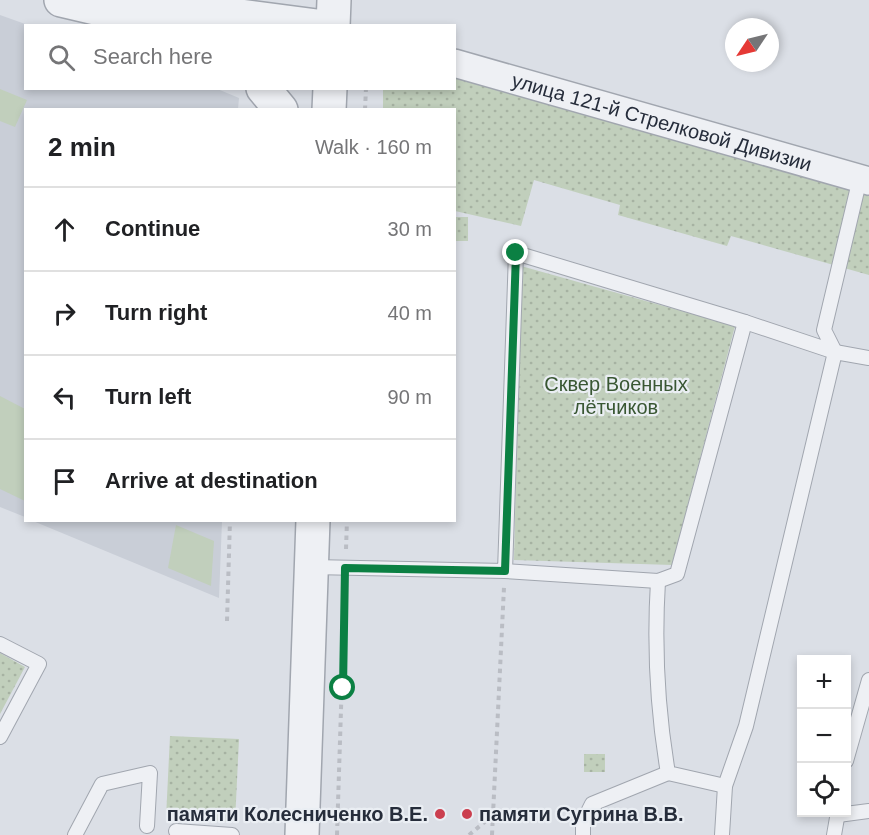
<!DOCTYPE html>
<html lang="en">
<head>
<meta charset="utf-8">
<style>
	body { margin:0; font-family:Arial,sans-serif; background:#f2f2f2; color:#202124 }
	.controls { position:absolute; right:18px; bottom:18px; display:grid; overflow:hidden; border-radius:0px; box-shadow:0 3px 9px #0003 }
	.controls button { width:54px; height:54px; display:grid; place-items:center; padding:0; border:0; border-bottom:2px solid #e0e0e0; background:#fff; color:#202124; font:30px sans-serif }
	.compass { position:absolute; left:725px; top:18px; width:54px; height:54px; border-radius:50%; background:#fff; box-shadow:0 3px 9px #0003; rotate:235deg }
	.stop { position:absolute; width:18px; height:18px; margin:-14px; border:4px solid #0b8043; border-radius:50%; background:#fff }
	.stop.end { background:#0b8043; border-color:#fff; box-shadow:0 2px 6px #0008 }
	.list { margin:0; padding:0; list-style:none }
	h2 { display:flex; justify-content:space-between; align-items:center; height:78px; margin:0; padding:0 24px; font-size:26px }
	h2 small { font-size:20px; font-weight:400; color:#757577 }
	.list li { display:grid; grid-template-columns:39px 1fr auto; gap:18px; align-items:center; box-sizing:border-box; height:84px; padding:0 24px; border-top:2px solid #e0e0e0 }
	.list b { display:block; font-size:22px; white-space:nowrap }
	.list em { font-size:20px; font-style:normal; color:#757577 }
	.icon { flex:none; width:33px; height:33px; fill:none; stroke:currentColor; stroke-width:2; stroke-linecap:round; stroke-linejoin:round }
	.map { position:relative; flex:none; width:869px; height:835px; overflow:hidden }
	.search { position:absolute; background:#fff; box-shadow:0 3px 9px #0003; left:24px; top:24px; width:432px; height:66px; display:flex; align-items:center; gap:15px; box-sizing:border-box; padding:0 21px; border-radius:0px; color:#757577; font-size:22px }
	.panel { position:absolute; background:#fff; box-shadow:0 3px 9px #0003; left:24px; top:108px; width:432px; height:414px; border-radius:0px }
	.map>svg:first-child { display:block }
	.built { fill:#c9ced7 }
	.green { fill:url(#green-dots) }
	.pitch { fill:#c1cfbc }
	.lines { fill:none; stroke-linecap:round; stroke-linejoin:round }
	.service-casing { stroke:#a1a6af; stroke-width:16 }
	.minor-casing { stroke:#a1a6af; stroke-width:30 }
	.tertiary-casing { stroke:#a1a6af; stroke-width:36 }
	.path { stroke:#babdc4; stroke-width:4; stroke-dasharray:4.5 4.5; stroke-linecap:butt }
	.service { stroke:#eef0f4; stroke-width:14 }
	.minor { stroke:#eef0f4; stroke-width:27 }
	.tertiary { stroke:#eef0f4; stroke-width:33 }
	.route { stroke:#0b8043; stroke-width:8 }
	.poi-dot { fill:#cb3f4f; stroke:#eaeef3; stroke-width:2 }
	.labels { text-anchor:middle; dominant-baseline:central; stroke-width:4.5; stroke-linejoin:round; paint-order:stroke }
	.street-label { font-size:20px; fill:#262d3b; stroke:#eaeef3 }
	.park-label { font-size:20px; fill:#395733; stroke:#eaeef3 }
	.poi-label { font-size:20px; font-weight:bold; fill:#262d3b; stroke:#eaeef3; text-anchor:end }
</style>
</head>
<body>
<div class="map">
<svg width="869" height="835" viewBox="0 0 869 835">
	<defs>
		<pattern id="green-dots" width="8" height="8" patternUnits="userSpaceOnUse" patternTransform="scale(1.5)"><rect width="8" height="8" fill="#c1cfbc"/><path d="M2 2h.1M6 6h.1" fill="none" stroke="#a6b2a2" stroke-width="1.8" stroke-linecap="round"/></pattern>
	</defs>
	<rect width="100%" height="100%" fill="#dbdfe6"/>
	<g class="built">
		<path d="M0 15 28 25 26 26V88H215L239 98 238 109 26 110 25 517 0 507Z"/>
		<path d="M33 521H222L219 598Z"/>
	</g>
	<g class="green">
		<path d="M455 70 869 193V275L731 236 727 246 618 215 620 205 534 180 521 226 455 211 454 110 383 109V89L454 88Z"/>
		<rect x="455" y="217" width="13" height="24"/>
		<path d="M521 266 735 326 672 565 514 560Z"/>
		<path d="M0 653 25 667 0 714Z"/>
		<path d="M170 736 239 739 235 822 166 818Z"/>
		<rect x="584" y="754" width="21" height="18"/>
	</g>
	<g class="pitch">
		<path d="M0 89 27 100 15 127 0 121Z"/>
		<path d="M0 396 25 409V501L0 489Z"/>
		<path d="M176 525 214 541 211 586 168 568Z"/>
	</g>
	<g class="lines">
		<g class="service-casing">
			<g id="service">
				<path d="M312 567 505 571 516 253 745 322 835 352 824 330 860 178"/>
				<path d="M505 571 658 581 677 574 745 322"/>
				<path d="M658 581C654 646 657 708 668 773L725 786"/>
				<path d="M0 644 39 664 0 737"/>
				<path d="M846 761 869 680"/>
				<path d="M838 815 869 811"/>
				<path d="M176 831 232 835"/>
				<path d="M75 835 102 784 150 773 147 826"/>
				<path d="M583 835V822L592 804 668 773"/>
				<path d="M722 835 725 786 746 726 835 352 869 358"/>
				<path d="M834 835 838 812"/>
			</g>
		</g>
		<g class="minor-casing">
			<g id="minor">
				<path id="s1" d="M454 63 869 181"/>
			</g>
		</g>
		<g class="tertiary-casing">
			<g id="tertiary">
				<path d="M61 0 95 8 201 11 317 26"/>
				<path d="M333 26 334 0"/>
				<path d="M263 88 281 110"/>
				<path d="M329 110 330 88"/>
				<path d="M302 835 313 520"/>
			</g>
		</g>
		<g class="path">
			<path d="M365 110 366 88"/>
			<path d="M346 549 347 520"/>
			<path d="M227 621 230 520"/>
			<path d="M337 835 345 584"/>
			<path d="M469 835 493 815"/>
			<path d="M492 835 504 587"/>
		</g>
		<use href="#service" class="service"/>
		<use href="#minor" class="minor"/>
		<use href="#tertiary" class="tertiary"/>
	</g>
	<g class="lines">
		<path class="route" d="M343 688 345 568 505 571 516 253"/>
	</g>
	<g class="poi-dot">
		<circle cx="440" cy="814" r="6"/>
		<circle cx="467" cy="814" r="6"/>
	</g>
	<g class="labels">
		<g class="street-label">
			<text stroke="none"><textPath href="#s1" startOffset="216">улица 121-й Стрелковой Дивизии</textPath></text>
		</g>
		<g class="park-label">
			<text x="616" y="384">Сквер Военных<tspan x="616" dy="23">лётчиков</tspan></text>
		</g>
		<g class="poi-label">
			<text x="428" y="814">памяти Колесниченко В.Е.</text>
			<text x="479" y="814" text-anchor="start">памяти Сугрина В.В.</text>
		</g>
	</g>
</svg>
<div class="controls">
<button>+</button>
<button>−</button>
<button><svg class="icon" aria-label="locate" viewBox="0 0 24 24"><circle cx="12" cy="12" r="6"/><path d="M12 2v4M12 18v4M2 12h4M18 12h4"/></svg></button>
</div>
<svg class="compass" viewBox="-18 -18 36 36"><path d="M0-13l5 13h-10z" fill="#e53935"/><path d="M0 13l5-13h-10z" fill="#757577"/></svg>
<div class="stop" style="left:343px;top:688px"></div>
<div class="stop end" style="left:516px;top:253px"></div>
<div class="search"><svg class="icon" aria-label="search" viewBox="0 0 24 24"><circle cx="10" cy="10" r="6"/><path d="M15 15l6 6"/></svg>Search here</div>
<section class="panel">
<h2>2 min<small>Walk · 160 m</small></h2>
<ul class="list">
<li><svg class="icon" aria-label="ahead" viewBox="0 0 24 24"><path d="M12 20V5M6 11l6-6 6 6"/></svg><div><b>Continue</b></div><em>30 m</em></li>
<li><svg class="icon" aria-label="right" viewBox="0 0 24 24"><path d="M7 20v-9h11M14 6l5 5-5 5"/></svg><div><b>Turn right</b></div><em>40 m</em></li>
<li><svg class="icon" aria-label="left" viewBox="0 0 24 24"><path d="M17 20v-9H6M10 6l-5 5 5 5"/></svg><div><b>Turn left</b></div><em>90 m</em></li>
<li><svg class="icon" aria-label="arrive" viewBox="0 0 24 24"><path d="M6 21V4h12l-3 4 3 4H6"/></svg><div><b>Arrive at destination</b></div></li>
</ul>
</section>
</div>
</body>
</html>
